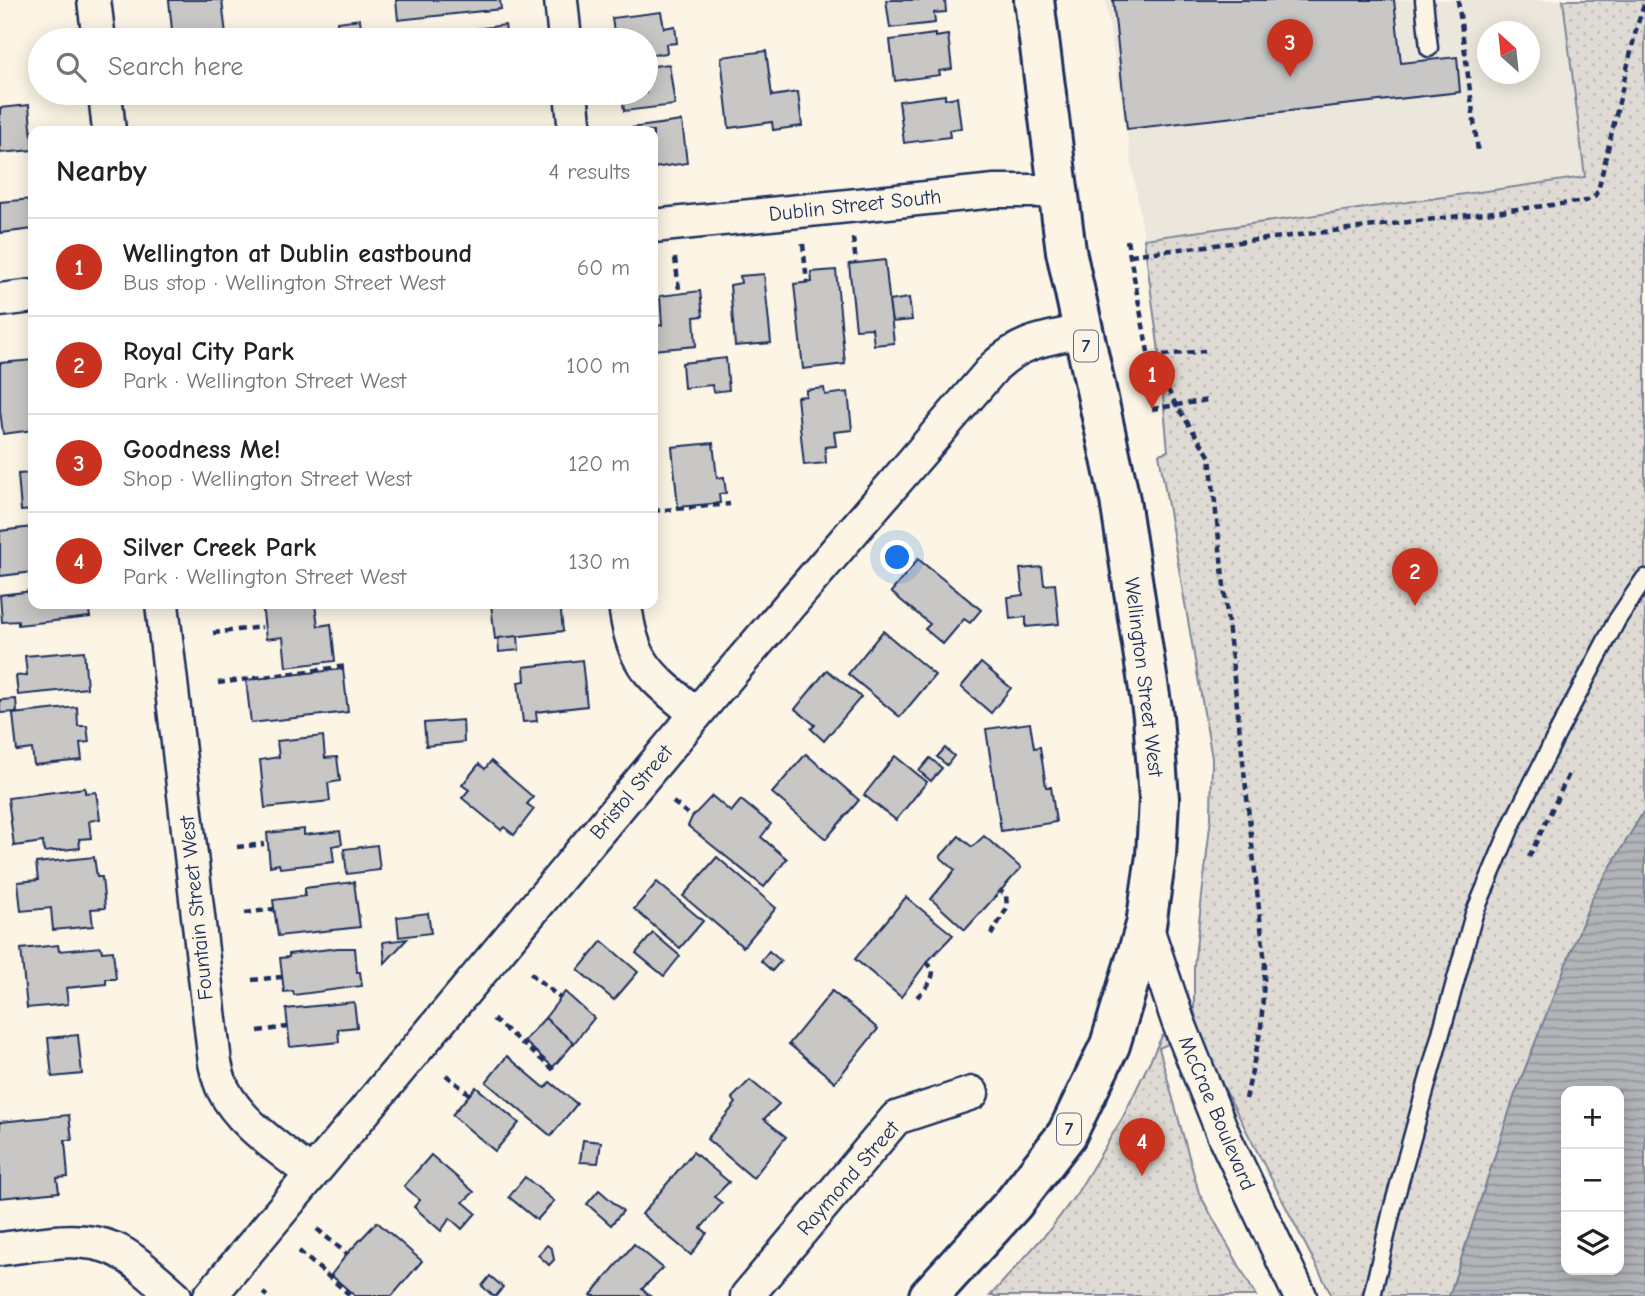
<!DOCTYPE html>
<html lang="en">
<head>
<meta charset="utf-8">
<style>
	body { margin:0; font-family:"Comic Neue",sans-serif; background:#f2f2f2; color:#222 }
	.controls { position:absolute; right:21px; bottom:21px; display:grid; overflow:hidden; border-radius:14px; box-shadow:0 4px 18px #0003 }
	.controls button { width:63px; height:63px; display:grid; place-items:center; padding:0; border:0; border-bottom:2px solid #e0e0e0; background:#fff; color:#222; font:35px sans-serif }
	.compass { position:absolute; left:1477px; top:21px; width:63px; height:63px; border-radius:50%; background:#fff; box-shadow:0 4px 18px #0003; rotate:333deg }
	.you { position:absolute; left:898px; top:558px; width:24px; height:24px; margin:-18px; border:5px solid #fff; border-radius:50%; background:#1a73e8; box-shadow:0 0 0 10px #1a73e833 }
	.badge { display:grid; place-items:center; width:46px; height:46px; border-radius:50%; background:#c8321e; color:#fff; font-size:23px; font-weight:700 }
	.pin { position:absolute; translate:-50% -58px; filter:drop-shadow(0 2px 4px #0008) }
	.pin::after { content:''; position:absolute; top:37px; width:24px; height:21px; background:inherit; clip-path:polygon(0 0,100% 0,50% 100%) }
	.list { margin:0; padding:0; list-style:none }
	h2 { display:flex; justify-content:space-between; align-items:center; height:91px; margin:0; padding:0 28px; font-size:30px }
	h2 small { font-size:23px; font-weight:400; color:#767676 }
	.list li { display:grid; grid-template-columns:46px 1fr auto; gap:21px; align-items:center; box-sizing:border-box; height:98px; padding:0 28px; border-top:2px solid #e0e0e0 }
	.list b { display:block; font-size:26px; white-space:nowrap }
	.list p { margin:0; font-size:23px; white-space:nowrap; color:#767676 }
	.list em { font-size:23px; font-style:normal; color:#767676 }
	.icon { flex:none; width:38px; height:38px; fill:none; stroke:currentColor; stroke-width:2; stroke-linecap:round; stroke-linejoin:round }
	.map { position:relative; flex:none; width:1645px; height:1296px; overflow:hidden }
	.search { position:absolute; background:#fff; box-shadow:0 4px 18px #0003; left:28px; top:28px; width:630px; height:77px; display:flex; align-items:center; gap:18px; box-sizing:border-box; padding:0 24px; border-radius:38px; color:#767676; font-size:26px }
	.panel { position:absolute; background:#fff; box-shadow:0 4px 18px #0003; left:28px; top:126px; width:630px; height:483px; border-radius:14px }
	.map>svg:first-child { display:block }
	.built { fill:#ece7dc; fill-rule:evenodd }
	.park { fill:url(#park-dots); stroke:#7d8599; stroke-width:2; fill-rule:evenodd }
	.water { fill:url(#water-rules); stroke:#767f94; stroke-width:2; fill-rule:evenodd }
	.building { fill:#c8c7c6; stroke:#1b2f5e; stroke-width:2 }
	.lines { fill:none; stroke-linecap:round; stroke-linejoin:round }
	.lane-casing { stroke:#1b2f5e; stroke-width:21 }
	.street-casing { stroke:#1b2f5e; stroke-width:37 }
	.primary-casing { stroke:#1b2f5e; stroke-width:44 }
	.path { stroke:#1b2f5e; stroke-width:4.5; stroke-dasharray:7 5; stroke-linecap:butt }
	.lane { stroke:#fcf5e5; stroke-width:16 }
	.street { stroke:#fcf5e5; stroke-width:32 }
	.primary { stroke:#fcf5e5; stroke-width:38 }
	.labels { text-anchor:middle; dominant-baseline:central; stroke-width:7; stroke-linejoin:round; paint-order:stroke }
	.shield { fill:#fcf5e5; stroke:#5e6a86; stroke-width:2 }
	.shield-label { font-size:19px; font-weight:bold; fill:#1b2f5e }
	.street-label { font-size:21px; fill:#1b2f5e; stroke:#fcf5e5 }
</style>
</head>
<body>
<div class="map">
<svg width="1645" height="1296" viewBox="0 0 1645 1296">
	<defs>
		<pattern id="park-dots" width="8" height="8" patternUnits="userSpaceOnUse" patternTransform="scale(1.75)"><rect width="8" height="8" fill="#dfdbd4"/><path d="M2 2h.1M6 6h.1" fill="none" stroke="#bfbcb8" stroke-width="1.8" stroke-linecap="round"/></pattern>
		<pattern id="water-rules" width="6" height="5" patternUnits="userSpaceOnUse" patternTransform="scale(1.75)"><rect width="6" height="5" fill="#b2b4b8"/><path d="M0 2.5h6" fill="none" stroke="#909399"/></pattern>
	</defs>
	<rect width="100%" height="100%" fill="#fcf5e5"/>
	<filter id="ink" filterUnits="userSpaceOnUse"><feTurbulence type="fractalNoise" baseFrequency=".0143" numOctaves="2"/><feDisplacementMap in="SourceGraphic" scale="14" xChannelSelector="R" yChannelSelector="G"/><feConvolveMatrix kernelMatrix="1 2 1 2 8 2 1 2 1" color-interpolation-filters="sRGB"/></filter>
	<g filter="url(#ink)">
		<path class="built" d="M1105 0H1563L1585 177 1144 239ZM1488 32H1530V74H1488Z"/>
		<g class="park">
			<path d="M1563 0H1645V1296H1332L1204 1049 1194 1010V966L1211 817 1212 758 1159 454 1168 451 1159 352 1144 239 1585 177ZM1566 1091H1619V1270H1566Z"/>
			<path d="M1162 1036H1165L1168 1044 1159 1048 1199 1193 1256 1296H990L1051 1228 1077 1193 1123 1117Z"/>
		</g>
		<path class="water" d="M1645 809V1296H1449L1515 1094 1592 898ZM1566 1091H1619V1270H1566Z"/>
		<g class="building">
			<path d="M169 0H222L226 35 173 40Z"/>
			<path d="M396 0H500L501 9 398 20Z"/>
			<path d="M886 0H945L946 12 934 13 935 23 890 28Z"/>
			<path d="M1113 0H1394L1401 63 1457 57 1460 92 1127 129Z"/>
			<path d="M661 12 664 28 675 26 677 43 666 44 667 53 646 56V40H615L612 18Z"/>
			<path d="M360 19 362 37 339 39 337 22Z"/>
			<path d="M505 25 507 40H435L434 34Z"/>
			<path d="M935 34V37L948 35 952 69 939 71 940 75 895 81 890 40Z"/>
			<path d="M766 51 772 96 798 92 802 126 773 130 772 122 729 128 721 57Z"/>
			<path d="M669 64 675 105 624 111 622 93H646V67Z"/>
			<path d="M945 95V99L957 97 961 128 949 130 950 137 904 143 899 101Z"/>
			<path d="M29 105 33 150 0 153V108Z"/>
			<path d="M682 121 687 163 653 168V131H630V128Z"/>
			<path d="M32 199 33 229 0 233V202Z"/>
			<path d="M885 260 894 343 874 345 872 328 856 329 849 264Z"/>
			<path d="M836 270 845 364 803 369 794 284 812 282 811 272Z"/>
			<path d="M764 274 771 343 735 346 730 285 741 283 740 276Z"/>
			<path d="M700 291 703 316 694 317 696 346 653 350V326L662 325 660 296Z"/>
			<path d="M909 298 912 320 892 322 889 301Z"/>
			<path d="M726 358 729 390 713 392 712 385 684 388 682 363Z"/>
			<path d="M33 360V430L3 434 0 410V363Z"/>
			<path d="M824 388 825 395 848 392 852 430 834 432 836 446 825 447 826 463 804 465 797 397 806 396V390Z"/>
			<path d="M713 443 717 478 724 477 726 493 719 494 720 503 678 507 672 447Z"/>
			<path d="M33 473V510L21 511 18 474Z"/>
			<path d="M33 527V572L0 576V531Z"/>
			<path d="M918 559 981 610 970 623 964 619 943 644 925 629 930 624 891 592Z"/>
			<path d="M1042 567 1044 585 1055 584 1059 624 1026 627V617L1010 619 1008 597 1023 595 1020 569Z"/>
			<path d="M33 591V604H88L90 617 18 625V621L2 622 0 595Z"/>
			<path d="M262 604H315L318 626 331 624 335 661 286 667 283 637 266 639Z"/>
			<path d="M491 604H560L563 631 495 639Z"/>
			<path d="M883 631 935 675 900 717 848 674Z"/>
			<path d="M518 636 519 650 499 652 498 638Z"/>
			<path d="M84 651 87 688 18 695 16 676 27 675 25 656Z"/>
			<path d="M582 660 587 706 536 712 537 721 523 722 518 682 525 681 524 667Z"/>
			<path d="M981 663 1011 688 991 713 961 687Z"/>
			<path d="M343 669 348 712 251 723 246 680Z"/>
			<path d="M827 670 861 697 824 741 811 729 815 725 795 709Z"/>
			<path d="M16 699 17 712 0 713V700Z"/>
			<path d="M77 707 78 726H87L89 742 80 743 82 760 34 765 32 749 17 751 13 714Z"/>
			<path d="M463 720 464 742 426 746 424 723Z"/>
			<path d="M1030 723 1034 748 1040 747 1046 787H1051L1056 822 1001 831 986 729Z"/>
			<path d="M323 736 325 758 337 757 340 781 328 783 330 801 265 808 260 760 279 757 277 741Z"/>
			<path d="M945 748 954 756 947 765 937 757Z"/>
			<path d="M806 754 859 800 826 839 772 793Z"/>
			<path d="M895 756 927 782 896 820 864 795Z"/>
			<path d="M930 758 942 768 931 781 919 771Z"/>
			<path d="M491 761 533 797 527 804 534 809 514 835 504 827 501 830 462 798 469 790 462 785 479 764 485 769Z"/>
			<path d="M85 788V793L96 792 100 819 89 821 91 838 79 839 80 848 44 852 43 842 14 846 8 798Z"/>
			<path d="M712 796 731 812 741 800 771 824 761 837 787 859 764 887 688 826 692 817Z"/>
			<path d="M304 829V835L340 831 342 844 332 846 334 862 280 868 279 864 270 866 267 833Z"/>
			<path d="M959 836 972 847 984 836 1021 868 965 930 931 899 955 870 940 857Z"/>
			<path d="M377 845 380 870 347 874 344 849Z"/>
			<path d="M94 857 97 877H102L105 908 91 909 93 926 53 930 51 908 21 911 18 882 38 880 36 863Z"/>
			<path d="M717 857 776 908 743 947 683 896Z"/>
			<path d="M354 882 360 927 278 936 273 900 305 896V888Z"/>
			<path d="M657 882 703 921 680 948 634 909Z"/>
			<path d="M906 897 953 935 927 962 901 997 855 959Z"/>
			<path d="M428 913 431 933 399 937 397 917Z"/>
			<path d="M653 933 680 956 664 976 636 953Z"/>
			<path d="M407 939 385 963 383 942Z"/>
			<path d="M602 941 638 972 614 1000 578 970Z"/>
			<path d="M58 945 59 951 101 947 102 952 113 951 116 979H106V984L66 988 68 1004 27 1008 21 949Z"/>
			<path d="M338 948H355L357 972H360L362 986 294 995 293 991 284 992 280 958 289 957V954Z"/>
			<path d="M769 951 781 961 772 971 761 961Z"/>
			<path d="M832 991 878 1029 835 1082 789 1044Z"/>
			<path d="M565 992 594 1018 574 1043 545 1018Z"/>
			<path d="M354 1002 357 1027 338 1029 339 1042 290 1047 286 1009Z"/>
			<path d="M545 1018 574 1043 553 1067 524 1041Z"/>
			<path d="M78 1035 82 1074 52 1077 48 1038Z"/>
			<path d="M507 1056 545 1088 550 1082 577 1104 551 1136 486 1082Z"/>
			<path d="M750 1080 779 1104 764 1119 786 1137 753 1178 707 1139 736 1103 732 1098Z"/>
			<path d="M476 1087 519 1123 495 1151 452 1115Z"/>
			<path d="M69 1115 72 1140H65L68 1177 57 1178 59 1192 0 1198V1122Z"/>
			<path d="M583 1140 601 1142 598 1163 580 1162Z"/>
			<path d="M693 1152 729 1182 714 1197 722 1203 701 1228 707 1233 691 1255 642 1214Z"/>
			<path d="M431 1155 474 1192 463 1202 476 1213 462 1229 450 1218 441 1231 414 1207 420 1200 404 1186Z"/>
			<path d="M525 1177 554 1201 537 1220 509 1197Z"/>
			<path d="M599 1190 623 1211 611 1225 587 1204Z"/>
			<path d="M377 1222 422 1261 392 1296H355L331 1275 347 1254Z"/>
			<path d="M634 1244 663 1268 642 1289 650 1296H592L591 1295Z"/>
			<path d="M547 1245 552 1249 554 1260 549 1265 538 1255Z"/>
			<path d="M490 1276 503 1287 496 1296H493L482 1286Z"/>
		</g>
		<g class="lines">
			<g class="lane-casing">
				<g id="lane">
					<path d="M1424 0 1429 48"/>
					<path d="M1372 1296 1392 1210 1474 914 1513 822 1557 734 1617 620 1645 578"/>
				</g>
			</g>
			<g class="street-casing">
				<g id="street">
					<path d="M94 0 99 40"/>
					<path d="M561 0 565 40"/>
					<path d="M105 93 109 131"/>
					<path d="M571 93 575 131"/>
					<path d="M653 226 995 191H1058"/>
					<path d="M0 300 33 296"/>
					<path d="M162 604 215 1063C217 1072 219 1081 223 1089 241 1125 281 1149 311 1174"/>
					<path d="M625 604C632 666 651 676 696 714"/>
					<path d="M1146 925 1178 1021 1224 1136 1300 1296"/>
					<path d="M0 1249C37 1245 78 1234 114 1249 132 1256 160 1283 175 1296"/>
					<path d="M210 1296 714 693 995 366C1023 340 1047 339 1083 331"/>
					<path d="M747 1296 896 1118 972 1093"/>
				</g>
			</g>
			<g class="primary-casing">
				<path id="primary" d="M929 1296 1013 1204 1067 1134 1110 1045 1146 925 1156 856 1159 799 1153 716 1120 500 1066 251 1034 0"/>
			</g>
			<g class="path">
				<path d="M1458 0 1478 151"/>
				<path d="M853 238 856 263"/>
				<path d="M1127 240 1148 352 1176 405 1210 457 1265 964 1261 1028 1246 1099"/>
				<path d="M803 244 807 282"/>
				<path d="M1130 255 1586 201 1594 197 1598 191 1637 26 1645 2"/>
				<path d="M675 258 679 289"/>
				<path d="M1151 356 1205 351"/>
				<path d="M1152 409 1208 400"/>
				<path d="M653 511 730 504"/>
				<path d="M213 633 262 627"/>
				<path d="M218 683 347 666"/>
				<path d="M673 802 692 817"/>
				<path d="M237 847 264 844"/>
				<path d="M1529 857 1569 774"/>
				<path d="M245 913 274 909"/>
				<path d="M991 935 1007 908 1006 895 999 890"/>
				<path d="M530 973 560 998"/>
				<path d="M252 980 282 977"/>
				<path d="M917 997C925 989 933 982 933 970L927 962"/>
				<path d="M493 1019 554 1070"/>
				<path d="M258 1031 288 1027"/>
				<path d="M446 1075 469 1094"/>
				<path d="M317 1229 347 1254"/>
				<path d="M299 1251 351 1296"/>
				<path d="M263 1293 267 1296"/>
			</g>
			<use href="#lane" class="lane"/>
			<use href="#street" class="street"/>
			<use href="#primary" class="primary"/>
		</g>
	</g>
	<g class="labels">
		<g class="shield">
			<rect x="1074" y="330.5" width="24" height="31" rx="5"/>
			<rect x="1057" y="1113.5" width="24" height="31" rx="5"/>
		</g>
		<g class="shield-label">
			<text x="1086" y="346">7</text>
			<text x="1069" y="1129">7</text>
		</g>
		<g class="street-label">
			<text transform="translate(855 205) rotate(-6)">Dublin Street South</text>
			<text transform="translate(1144 677) rotate(83)">Wellington Street West</text>
			<text transform="translate(631 792) rotate(-50)">Bristol Street</text>
			<text transform="translate(196 908) rotate(-96)">Fountain Street West</text>
			<text transform="translate(1217 1113) rotate(67)">McCrae Boulevard</text>
			<text transform="translate(848 1178) rotate(-49)">Raymond Street</text>
		</g>
	</g>
</svg>
<div class="controls">
<button>+</button>
<button>−</button>
<button><svg class="icon" aria-label="layers" viewBox="0 0 24 24"><path d="M12 4l9 5-9 5-9-5zM3 14l9 5 9-5"/></svg></button>
</div>
<svg class="compass" viewBox="-18 -18 36 36"><path d="M0-13l5 13h-10z" fill="#e53935"/><path d="M0 13l5-13h-10z" fill="#767676"/></svg>
<div class="you"></div>
<div class="pin badge" style="left:1152px;top:409px">1</div>
<div class="pin badge" style="left:1415px;top:606px">2</div>
<div class="pin badge" style="left:1290px;top:77px">3</div>
<div class="pin badge" style="left:1142px;top:1176px">4</div>
<div class="search"><svg class="icon" aria-label="search" viewBox="0 0 24 24"><circle cx="10" cy="10" r="6"/><path d="M15 15l6 6"/></svg>Search here</div>
<section class="panel">
<h2>Nearby<small>4 results</small></h2>
<ul class="list">
<li><span class="badge">1</span><div><b>Wellington at Dublin eastbound</b><p>Bus stop · Wellington Street West</p></div><em>60 m</em></li>
<li><span class="badge">2</span><div><b>Royal City Park</b><p>Park · Wellington Street West</p></div><em>100 m</em></li>
<li><span class="badge">3</span><div><b>Goodness Me!</b><p>Shop · Wellington Street West</p></div><em>120 m</em></li>
<li><span class="badge">4</span><div><b>Silver Creek Park</b><p>Park · Wellington Street West</p></div><em>130 m</em></li>
</ul>
</section>
</div>
</body>
</html>
